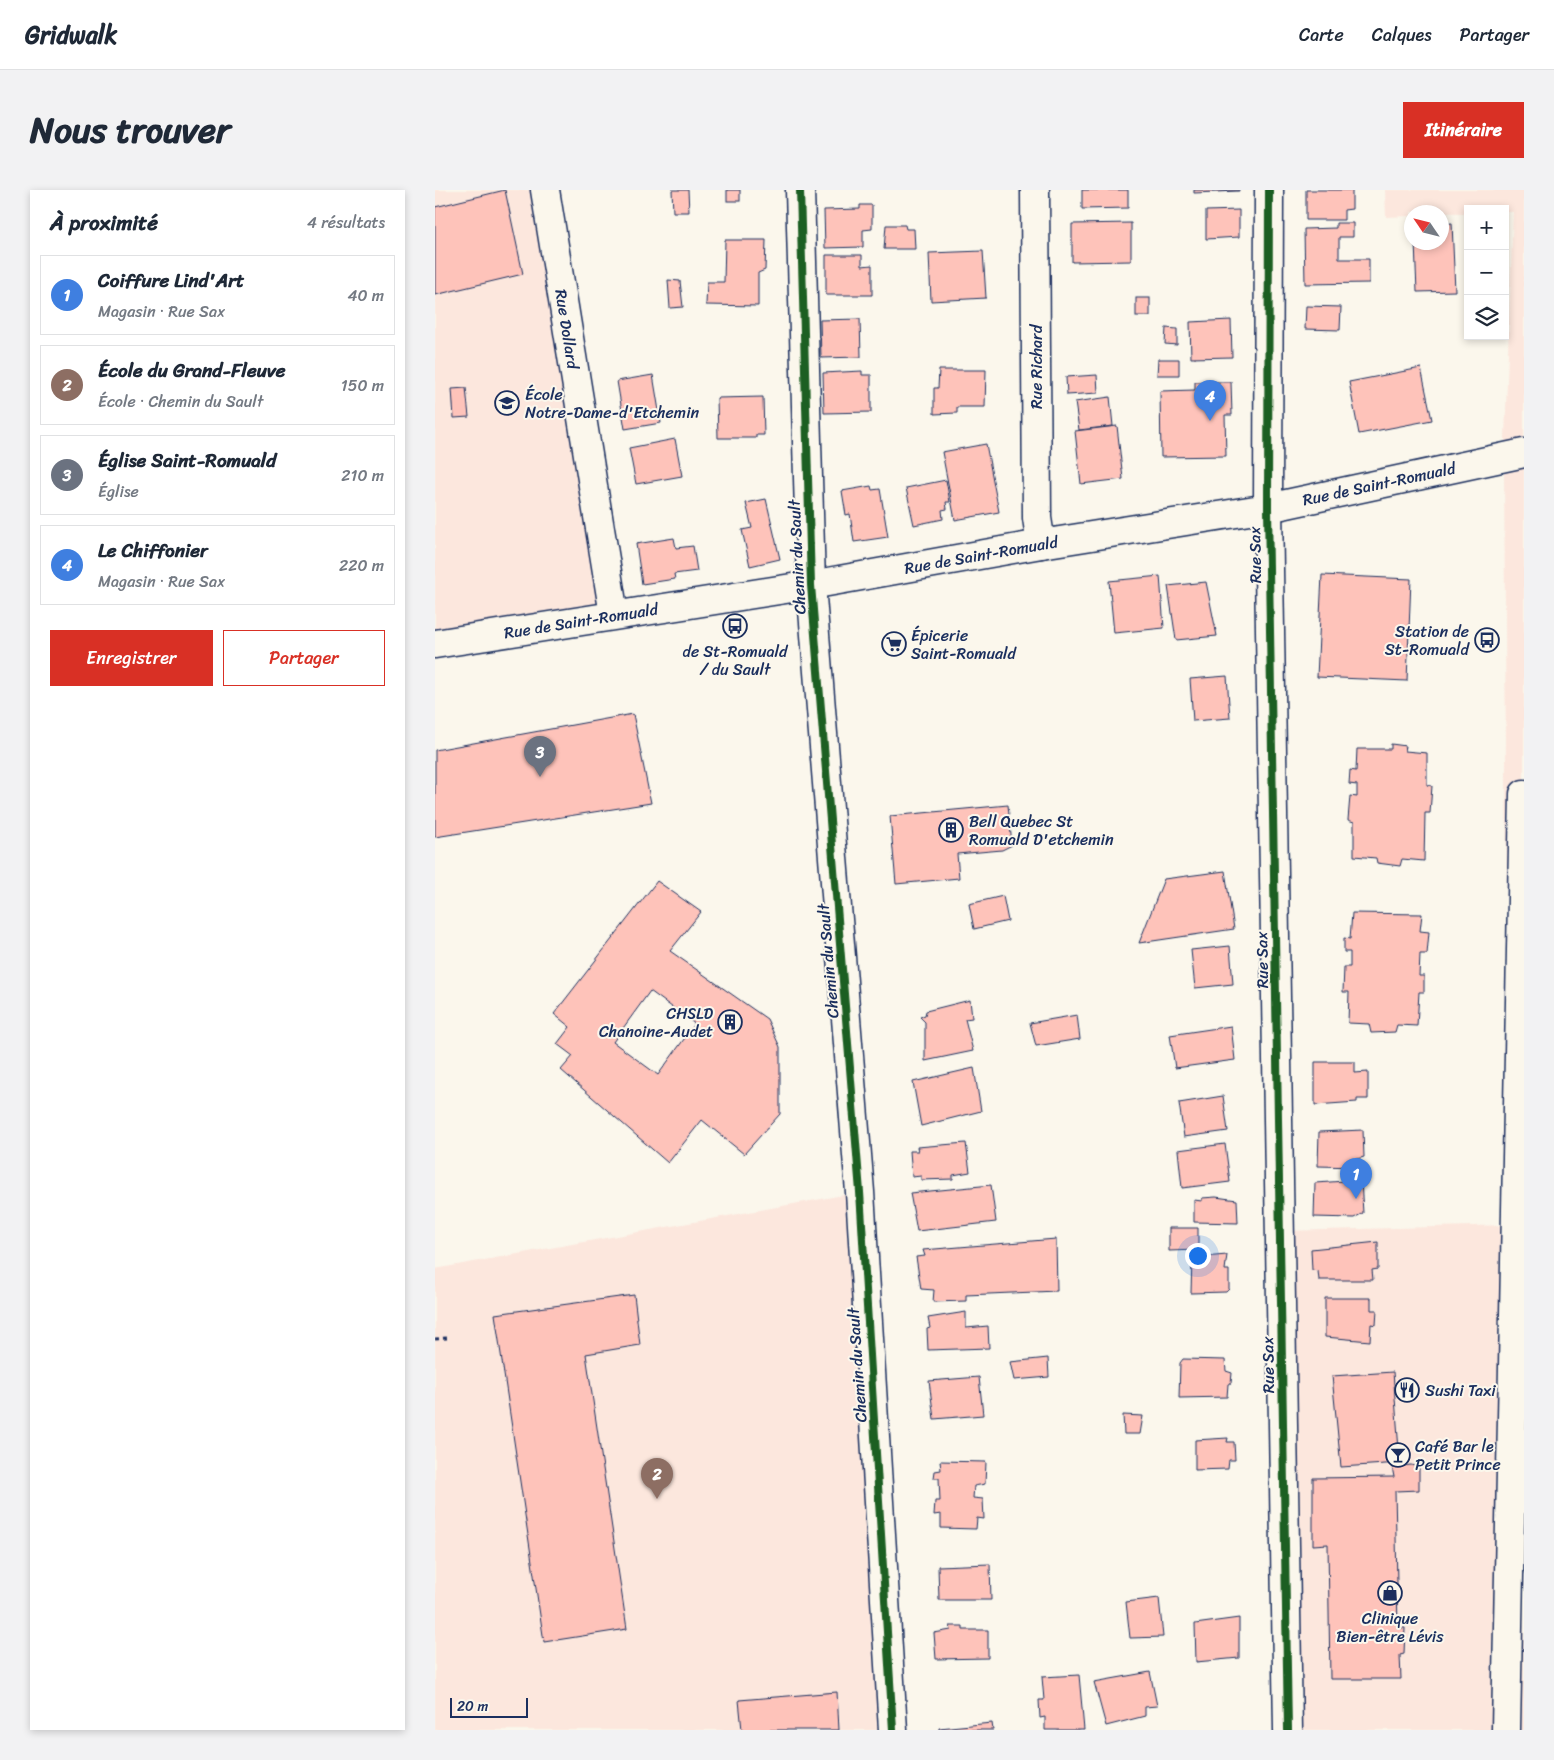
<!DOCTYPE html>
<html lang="fr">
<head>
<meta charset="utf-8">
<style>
	body { margin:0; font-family:Sriracha,sans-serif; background:#f2f2f3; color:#1f2937 }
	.controls { position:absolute; right:15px; top:15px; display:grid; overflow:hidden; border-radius:0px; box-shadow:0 2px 8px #0003 }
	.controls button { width:45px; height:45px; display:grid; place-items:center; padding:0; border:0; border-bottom:1px solid #e0e1e3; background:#fff; color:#1f2937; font:25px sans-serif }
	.compass { position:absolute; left:969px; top:15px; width:45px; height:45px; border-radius:50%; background:#fff; box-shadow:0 2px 8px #0003; rotate:305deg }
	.scale { position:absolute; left:15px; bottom:12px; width:78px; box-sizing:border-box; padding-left:5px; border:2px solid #1b2f5e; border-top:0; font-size:14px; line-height:18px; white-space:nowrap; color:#1b2f5e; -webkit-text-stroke:4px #fbf7ec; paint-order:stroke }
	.you { position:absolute; left:762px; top:1065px; width:18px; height:18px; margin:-12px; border:4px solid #fff; border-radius:50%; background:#1a73e8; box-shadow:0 0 0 8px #1a73e833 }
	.badge { display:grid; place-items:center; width:32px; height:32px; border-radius:50%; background:#d93025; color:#fff; font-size:16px; font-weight:700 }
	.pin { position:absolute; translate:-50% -41px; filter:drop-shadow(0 1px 2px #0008) }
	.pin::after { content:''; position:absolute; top:26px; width:18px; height:15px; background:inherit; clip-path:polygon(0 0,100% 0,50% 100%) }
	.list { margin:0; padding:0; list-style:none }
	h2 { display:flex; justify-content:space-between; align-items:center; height:65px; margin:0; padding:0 20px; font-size:21px }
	h2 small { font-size:16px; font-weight:400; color:#747a83 }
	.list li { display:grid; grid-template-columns:32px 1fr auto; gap:15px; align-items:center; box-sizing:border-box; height:80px; margin:0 10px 10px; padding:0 10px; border:1px solid #e0e1e3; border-radius:0px }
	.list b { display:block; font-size:19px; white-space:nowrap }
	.list p { margin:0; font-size:16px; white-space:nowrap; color:#747a83 }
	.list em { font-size:16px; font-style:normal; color:#747a83 }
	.actions { display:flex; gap:10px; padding:15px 20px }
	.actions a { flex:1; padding:11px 0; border:1px solid #d93025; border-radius:0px; text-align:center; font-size:18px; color:#d93025 }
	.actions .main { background:#d93025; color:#fff }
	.icon { flex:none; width:28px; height:28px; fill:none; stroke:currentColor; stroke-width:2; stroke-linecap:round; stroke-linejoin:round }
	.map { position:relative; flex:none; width:1089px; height:1540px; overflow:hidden; border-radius:0px }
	header { display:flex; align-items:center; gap:30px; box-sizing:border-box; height:70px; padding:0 25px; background:#fff; border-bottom:1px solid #e0e1e3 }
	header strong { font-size:24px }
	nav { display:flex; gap:28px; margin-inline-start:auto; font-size:18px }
	.intro { display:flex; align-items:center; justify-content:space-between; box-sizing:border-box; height:120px; padding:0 30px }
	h1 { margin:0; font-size:35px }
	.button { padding:12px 22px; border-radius:0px; background:#d93025; color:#fff; font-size:18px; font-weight:700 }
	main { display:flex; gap:30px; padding:0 30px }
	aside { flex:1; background:#fff; border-radius:0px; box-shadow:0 2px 8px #0003 }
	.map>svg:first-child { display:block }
	.built { fill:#fce7dd }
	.building { fill:#fec3ba; stroke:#1b2f5e; fill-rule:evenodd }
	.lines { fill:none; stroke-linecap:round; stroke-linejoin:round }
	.minor-casing { stroke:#1b2f5e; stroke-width:31 }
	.tertiary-casing { stroke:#1b2f5e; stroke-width:31 }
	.primary-casing { stroke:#1b2f5e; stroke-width:31 }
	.path { stroke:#1b2f5e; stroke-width:3; stroke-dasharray:4 4; stroke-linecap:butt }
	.minor { stroke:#fbf7ec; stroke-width:28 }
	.tertiary { stroke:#fbf7ec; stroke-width:28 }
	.primary { stroke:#fbf7ec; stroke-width:28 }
	.cycleway-casing { stroke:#fbf7ec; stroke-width:11 }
	.cycleway { stroke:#1b5e20; stroke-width:8 }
	.labels { text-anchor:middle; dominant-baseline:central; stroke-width:4; stroke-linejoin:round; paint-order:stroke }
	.street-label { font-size:16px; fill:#1b2f5e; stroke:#fbf7ec }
	.poi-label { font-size:16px; fill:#1b2f5e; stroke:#fbf7ec; text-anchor:start }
</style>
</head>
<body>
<header>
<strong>Gridwalk</strong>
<nav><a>Carte</a><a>Calques</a><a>Partager</a></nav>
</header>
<div class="intro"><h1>Nous trouver</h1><a class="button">Itinéraire</a></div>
<main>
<aside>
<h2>À proximité<small>4 résultats</small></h2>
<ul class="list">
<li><span class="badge" style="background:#3f7fe0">1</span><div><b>Coiffure Lind'Art</b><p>Magasin · Rue Sax</p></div><em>40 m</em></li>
<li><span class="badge" style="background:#8d6e63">2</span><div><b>École du Grand-Fleuve</b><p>École · Chemin du Sault</p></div><em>150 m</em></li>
<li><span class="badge" style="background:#6b7280">3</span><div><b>Église Saint-Romuald</b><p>Église</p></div><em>210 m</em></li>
<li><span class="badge" style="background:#3f7fe0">4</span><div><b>Le Chiffonier</b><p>Magasin · Rue Sax</p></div><em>220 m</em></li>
</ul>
<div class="actions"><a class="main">Enregistrer</a><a>Partager</a></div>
</aside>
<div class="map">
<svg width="1089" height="1540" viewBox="0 0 1089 1540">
	<rect width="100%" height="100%" fill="#fbf7ec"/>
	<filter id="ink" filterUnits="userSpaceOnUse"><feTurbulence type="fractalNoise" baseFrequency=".02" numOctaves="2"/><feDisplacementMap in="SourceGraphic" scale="10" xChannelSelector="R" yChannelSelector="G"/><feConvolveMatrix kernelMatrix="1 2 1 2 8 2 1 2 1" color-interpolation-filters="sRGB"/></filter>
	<g filter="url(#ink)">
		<g class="built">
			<path d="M0 0H110L179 425 0 454Z"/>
			<path d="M950 0H1089V1540H868L850 1041 1074 1035 1069 276 1078 22H1070V19H1033V23L976 22V26L951 27Z"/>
			<path d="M425 1002 458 1540H0V1079Z"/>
		</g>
		<g class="building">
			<path d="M70 0 88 84 0 105V17Z"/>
			<path d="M237 0H253L254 22H238Z"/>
			<rect x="292" y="0" width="13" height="11"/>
			<path d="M647 0H693V18L647 19Z"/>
			<path d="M759 0H804V1L759 3Z"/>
			<path d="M871 0H917V19L909 20V30H871Z"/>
			<path d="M425 15H437V39L428 40V57L390 58 389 20 425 19Z"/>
			<path d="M804 20V47L771 49V21Z"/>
			<path d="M696 33V71L637 72V34Z"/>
			<path d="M901 33H918V47H904V69H934V93L870 94 869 39 901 38Z"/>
			<path d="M1017 33 1020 101 982 102 980 52H1006V34Z"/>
			<path d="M451 35H470L471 39H479L480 59H449Z"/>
			<path d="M290 50H331L330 80 323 83V116L271 115 272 92H289Z"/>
			<path d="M548 61 551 108 496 111 494 63Z"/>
			<path d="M391 65H427V76L437 75V105H391Z"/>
			<path d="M233 90 245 91 248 117 235 118Z"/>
			<rect x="701" y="108" width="14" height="18"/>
			<path d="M871 116 906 117 905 140 870 139Z"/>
			<path d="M425 129 426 167 386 168 385 130Z"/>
			<path d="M796 130 797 167 756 168 755 132Z"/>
			<path d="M731 138 742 139V155L730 154Z"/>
			<path d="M723 169H744V185H722Z"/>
			<path d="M986 178 997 230 924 244 914 192Z"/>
			<path d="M504 180H551L550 217H522V223L499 224V198H503Z"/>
			<path d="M427 181V185H436V222L389 223 388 183Z"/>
			<path d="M218 185 226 233 190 239 182 191Z"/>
			<path d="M662 185 663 203 632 205 631 187Z"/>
			<path d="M760 192H796L797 225H790L791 266 726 267 725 201 760 200Z"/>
			<path d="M31 198 34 227 19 228 17 199Z"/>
			<path d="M328 207 329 245H321V248H283L282 208Z"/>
			<path d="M675 207 678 236 644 240 640 212Z"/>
			<path d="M682 236 688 289 646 294 640 241Z"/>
			<path d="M240 249 247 286 201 294 194 258Z"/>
			<path d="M551 254 564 322 520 330 507 262Z"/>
			<path d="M511 290 515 312H511L512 319 507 320 508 329 479 335 471 298Z"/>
			<path d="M436 296 437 300 445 299 453 347 419 352 415 324 411 325 407 301Z"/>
			<path d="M331 309 345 369 315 376 307 340 317 338 311 313Z"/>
			<path d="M239 348 241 358 258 356 262 381 239 384 240 389 207 394 201 354Z"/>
			<path d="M887 385 976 389 972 491 882 487Z"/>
			<path d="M725 386 729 438 679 443 674 391Z"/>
			<path d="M771 392 782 446 741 450 733 396Z"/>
			<path d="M792 486 795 528 758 531 755 489Z"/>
			<path d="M198 524 216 613 0 647V560Z"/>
			<path d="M956 554 971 556 970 561 992 563V595L997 596 995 623H990L989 671 967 669 965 676 942 673 941 668 919 666V632L913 630 915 606 922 607V595L914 594 915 580 921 581 922 559H956Z"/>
			<path d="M573 615 577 655 567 660 522 664 524 688 461 694 455 626Z"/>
			<path d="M790 681 799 739 704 753 729 689Z"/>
			<path d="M222 691 266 722 235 761 332 829 345 857V924L309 964 267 930 233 973 126 880 138 866 122 854 135 837 119 824ZM215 801 260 834 223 885 178 852Z"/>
			<path d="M568 706 573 731 539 739 534 714Z"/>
			<path d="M917 723 987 724 985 741 994 742 992 764H985L984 786H989V802H984L982 836 962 835 960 842 936 843 934 834 913 833 914 802H908L909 777H915V762H909V748L915 749Z"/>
			<path d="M795 756 798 794 760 798 756 760Z"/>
			<path d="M535 810 537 828 530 829 538 861 490 871V832L485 827 490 825 491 821Z"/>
			<path d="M642 825 645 849 601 856 595 833Z"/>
			<path d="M796 836 800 870 740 878 735 845Z"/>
			<path d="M880 872H920V883L933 882V909H922V912L880 915Z"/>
			<path d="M539 878 546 921 486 936 478 892Z"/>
			<path d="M788 906 793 941 749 947 744 913Z"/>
			<path d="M928 940 929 967 922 969V977L883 976 884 942Z"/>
			<path d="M531 953 535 982 518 985V989L486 990V986L477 987 475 961H483L482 957Z"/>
			<path d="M790 954 795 992 747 998 743 960Z"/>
			<path d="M926 990 928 1023 919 1028 879 1027 880 993Z"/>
			<path d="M556 995 561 1032 482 1041 475 1003Z"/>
			<path d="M781 1007 802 1010 803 1033 759 1032V1010L767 1011V1008Z"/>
			<path d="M734 1038H763V1060L734 1061Z"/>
			<path d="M621 1049 622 1101 531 1105V1111L498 1112 499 1100 486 1099 481 1067 490 1066 488 1060Z"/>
			<path d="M943 1052V1079L937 1080 938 1090H884L883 1081 877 1080 876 1059Z"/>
			<path d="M792 1065 790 1080H794V1099L791 1102 756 1103 757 1068Z"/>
			<path d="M199 1105 205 1155 151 1164 192 1439 109 1452 60 1124Z"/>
			<path d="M890 1108H936V1120H942L941 1135 936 1134 935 1151 890 1147Z"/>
			<path d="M531 1122V1138L553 1136 554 1158 493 1160 492 1139 495 1138 493 1128Z"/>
			<path d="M613 1168 614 1187 579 1190 575 1172Z"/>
			<path d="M748 1169 790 1170 791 1181 797 1183 796 1193 793 1194 792 1207 744 1208 745 1173Z"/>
			<path d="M958 1182 965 1273 906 1277 897 1186Z"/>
			<path d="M544 1187 548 1225 499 1229 494 1191Z"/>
			<path d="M688 1225 708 1226 705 1244H689Z"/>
			<path d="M793 1248 792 1252H799L800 1270H794L793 1279 760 1280V1250Z"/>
			<path d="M505 1271 551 1272 550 1294 539 1296 538 1308 548 1309 549 1329 542 1328 541 1339 506 1338V1324L499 1325 500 1311H505L504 1288H499L500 1281 506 1280Z"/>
			<path d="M976 1275 984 1277V1300L960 1301 963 1438H970L969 1464 965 1465 966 1489H895L893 1354 878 1355V1288L959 1287 957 1277Z"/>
			<path d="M555 1374 556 1410H504L503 1376Z"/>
			<path d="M724 1408 728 1447 695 1448 691 1412Z"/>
			<path d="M804 1428V1468L761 1472 760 1434Z"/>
			<path d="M515 1436H528V1440H553V1468L501 1469 499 1443 516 1440Z"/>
			<path d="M715 1482 722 1516 710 1517V1526L671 1536 659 1492Z"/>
			<path d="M644 1485 649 1540H610V1527L605 1528 604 1510H609L607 1487Z"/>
			<path d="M402 1502 404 1540H307L304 1510Z"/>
			<path d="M557 1533 558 1540H504V1538Z"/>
		</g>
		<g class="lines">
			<g class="minor-casing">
				<g id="minor">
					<path d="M110 0 179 425"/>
					<path d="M600 0 602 328 606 354"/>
					<path d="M834 0 833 318 853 1540"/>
				</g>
			</g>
			<g class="tertiary-casing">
				<g id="tertiary">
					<path d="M365 0 376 395 425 1002 458 1540"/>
					<path d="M0 454 376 395 606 354 833 318 1089 263"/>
				</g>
			</g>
			<g class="primary-casing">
				<path id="primary" d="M1071 1540 1089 604"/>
			</g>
			<path class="path" d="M0 1149 12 1148"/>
			<use href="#minor" class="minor"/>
			<use href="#tertiary" class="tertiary"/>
			<use href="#primary" class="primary"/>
			<g class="cycleway-casing">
				<g id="cycleway">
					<path d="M365 0 376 395 425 1002 458 1540"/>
					<path d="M834 0 833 318 853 1540"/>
				</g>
			</g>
			<use href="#cycleway" class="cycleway"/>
		</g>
	</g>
	<defs>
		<g id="school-ring" transform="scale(1.25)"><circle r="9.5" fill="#fbf7ec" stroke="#1b2f5e" stroke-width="1.5"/><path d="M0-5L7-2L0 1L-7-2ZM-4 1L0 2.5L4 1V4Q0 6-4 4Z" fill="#1b2f5e"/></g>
		<g id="bus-ring" transform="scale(1.25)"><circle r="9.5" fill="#fbf7ec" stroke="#1b2f5e" stroke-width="1.5"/><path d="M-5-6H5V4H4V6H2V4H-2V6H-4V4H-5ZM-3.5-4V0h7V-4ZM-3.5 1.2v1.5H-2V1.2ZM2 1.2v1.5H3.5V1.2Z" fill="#1b2f5e"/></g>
		<g id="supermarket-ring" transform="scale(1.25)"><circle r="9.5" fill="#fbf7ec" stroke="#1b2f5e" stroke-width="1.5"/><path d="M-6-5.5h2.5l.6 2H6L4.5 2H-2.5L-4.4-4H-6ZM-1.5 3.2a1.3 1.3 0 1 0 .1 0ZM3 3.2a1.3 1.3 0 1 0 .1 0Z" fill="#1b2f5e"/></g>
		<g id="building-ring" transform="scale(1.25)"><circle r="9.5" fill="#fbf7ec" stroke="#1b2f5e" stroke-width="1.5"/><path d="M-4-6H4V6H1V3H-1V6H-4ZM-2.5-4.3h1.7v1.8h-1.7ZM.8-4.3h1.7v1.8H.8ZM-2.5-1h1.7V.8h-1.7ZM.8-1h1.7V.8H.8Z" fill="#1b2f5e"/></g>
		<g id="restaurant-ring" transform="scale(1.25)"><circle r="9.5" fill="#fbf7ec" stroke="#1b2f5e" stroke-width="1.5"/><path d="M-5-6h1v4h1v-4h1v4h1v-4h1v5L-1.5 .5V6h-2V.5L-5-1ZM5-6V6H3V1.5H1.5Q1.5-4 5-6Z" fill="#1b2f5e"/></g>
		<g id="bar-ring" transform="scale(1.25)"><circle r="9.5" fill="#fbf7ec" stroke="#1b2f5e" stroke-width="1.5"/><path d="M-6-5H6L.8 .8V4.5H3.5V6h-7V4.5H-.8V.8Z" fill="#1b2f5e"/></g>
		<g id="shop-ring" transform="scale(1.25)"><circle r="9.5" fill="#fbf7ec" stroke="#1b2f5e" stroke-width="1.5"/><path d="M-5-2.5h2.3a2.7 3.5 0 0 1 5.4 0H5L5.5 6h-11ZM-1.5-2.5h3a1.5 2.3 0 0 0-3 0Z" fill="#1b2f5e"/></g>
	</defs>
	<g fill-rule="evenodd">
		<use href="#school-ring" x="72" y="213"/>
		<use href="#bus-ring" x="300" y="436"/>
		<use href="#bus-ring" x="1052" y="450"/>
		<use href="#supermarket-ring" x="459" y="454"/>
		<use href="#building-ring" x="516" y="640"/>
		<use href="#building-ring" x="295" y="832"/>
		<use href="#restaurant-ring" x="972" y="1200"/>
		<use href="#bar-ring" x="963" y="1265"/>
		<use href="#shop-ring" x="955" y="1403"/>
	</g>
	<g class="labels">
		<g class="street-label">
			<text transform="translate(132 139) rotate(81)">Rue Dollard</text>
			<text transform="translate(601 177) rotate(-90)">Rue Richard</text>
			<text transform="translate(944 294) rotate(-12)">Rue de Saint-Romuald</text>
			<text transform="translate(546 365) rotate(-10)">Rue de Saint-Romuald</text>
			<text transform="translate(820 365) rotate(-91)">Rue Sax</text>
			<text transform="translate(362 367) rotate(-93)">Chemin du Sault</text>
			<text transform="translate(146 431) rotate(-9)">Rue de Saint-Romuald</text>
			<text transform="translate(827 770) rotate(-91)">Rue Sax</text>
			<text transform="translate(393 771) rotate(-95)">Chemin du Sault</text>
			<text transform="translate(422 1175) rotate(-94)">Chemin du Sault</text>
			<text transform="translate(833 1175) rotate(-91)">Rue Sax</text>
		</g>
		<g class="poi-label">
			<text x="90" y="204">École<tspan x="90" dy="18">Notre-Dame-d'Etchemin</tspan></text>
			<text x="1034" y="441" text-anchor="end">Station de<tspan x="1034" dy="18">St-Romuald</tspan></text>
			<text x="476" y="445">Épicerie<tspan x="476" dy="18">Saint-Romuald</tspan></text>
			<text x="300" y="461" text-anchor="middle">de St-Romuald<tspan x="300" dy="18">/ du Sault</tspan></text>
			<text x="534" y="631">Bell Quebec St<tspan x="534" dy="18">Romuald D'etchemin</tspan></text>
			<text x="278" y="823" text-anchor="end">CHSLD<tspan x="278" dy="18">Chanoine-Audet</tspan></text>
			<text x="990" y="1200">Sushi Taxi</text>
			<text x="980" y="1256">Café Bar le<tspan x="980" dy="18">Petit Prince</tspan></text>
			<text x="955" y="1428" text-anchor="middle">Clinique<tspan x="955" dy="18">Bien-être Lévis</tspan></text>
		</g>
	</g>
</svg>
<div class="controls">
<button>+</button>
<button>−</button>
<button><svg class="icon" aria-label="layers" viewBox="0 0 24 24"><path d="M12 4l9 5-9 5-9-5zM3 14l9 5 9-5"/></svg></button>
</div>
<svg class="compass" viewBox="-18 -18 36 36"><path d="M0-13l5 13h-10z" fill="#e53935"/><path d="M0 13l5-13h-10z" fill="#747a83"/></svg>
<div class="scale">20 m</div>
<div class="you"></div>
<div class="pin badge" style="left:921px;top:1009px;background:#3f7fe0">1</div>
<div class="pin badge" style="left:222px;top:1309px;background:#8d6e63">2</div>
<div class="pin badge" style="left:105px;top:587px;background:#6b7280">3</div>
<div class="pin badge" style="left:775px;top:231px;background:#3f7fe0">4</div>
</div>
</main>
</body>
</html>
